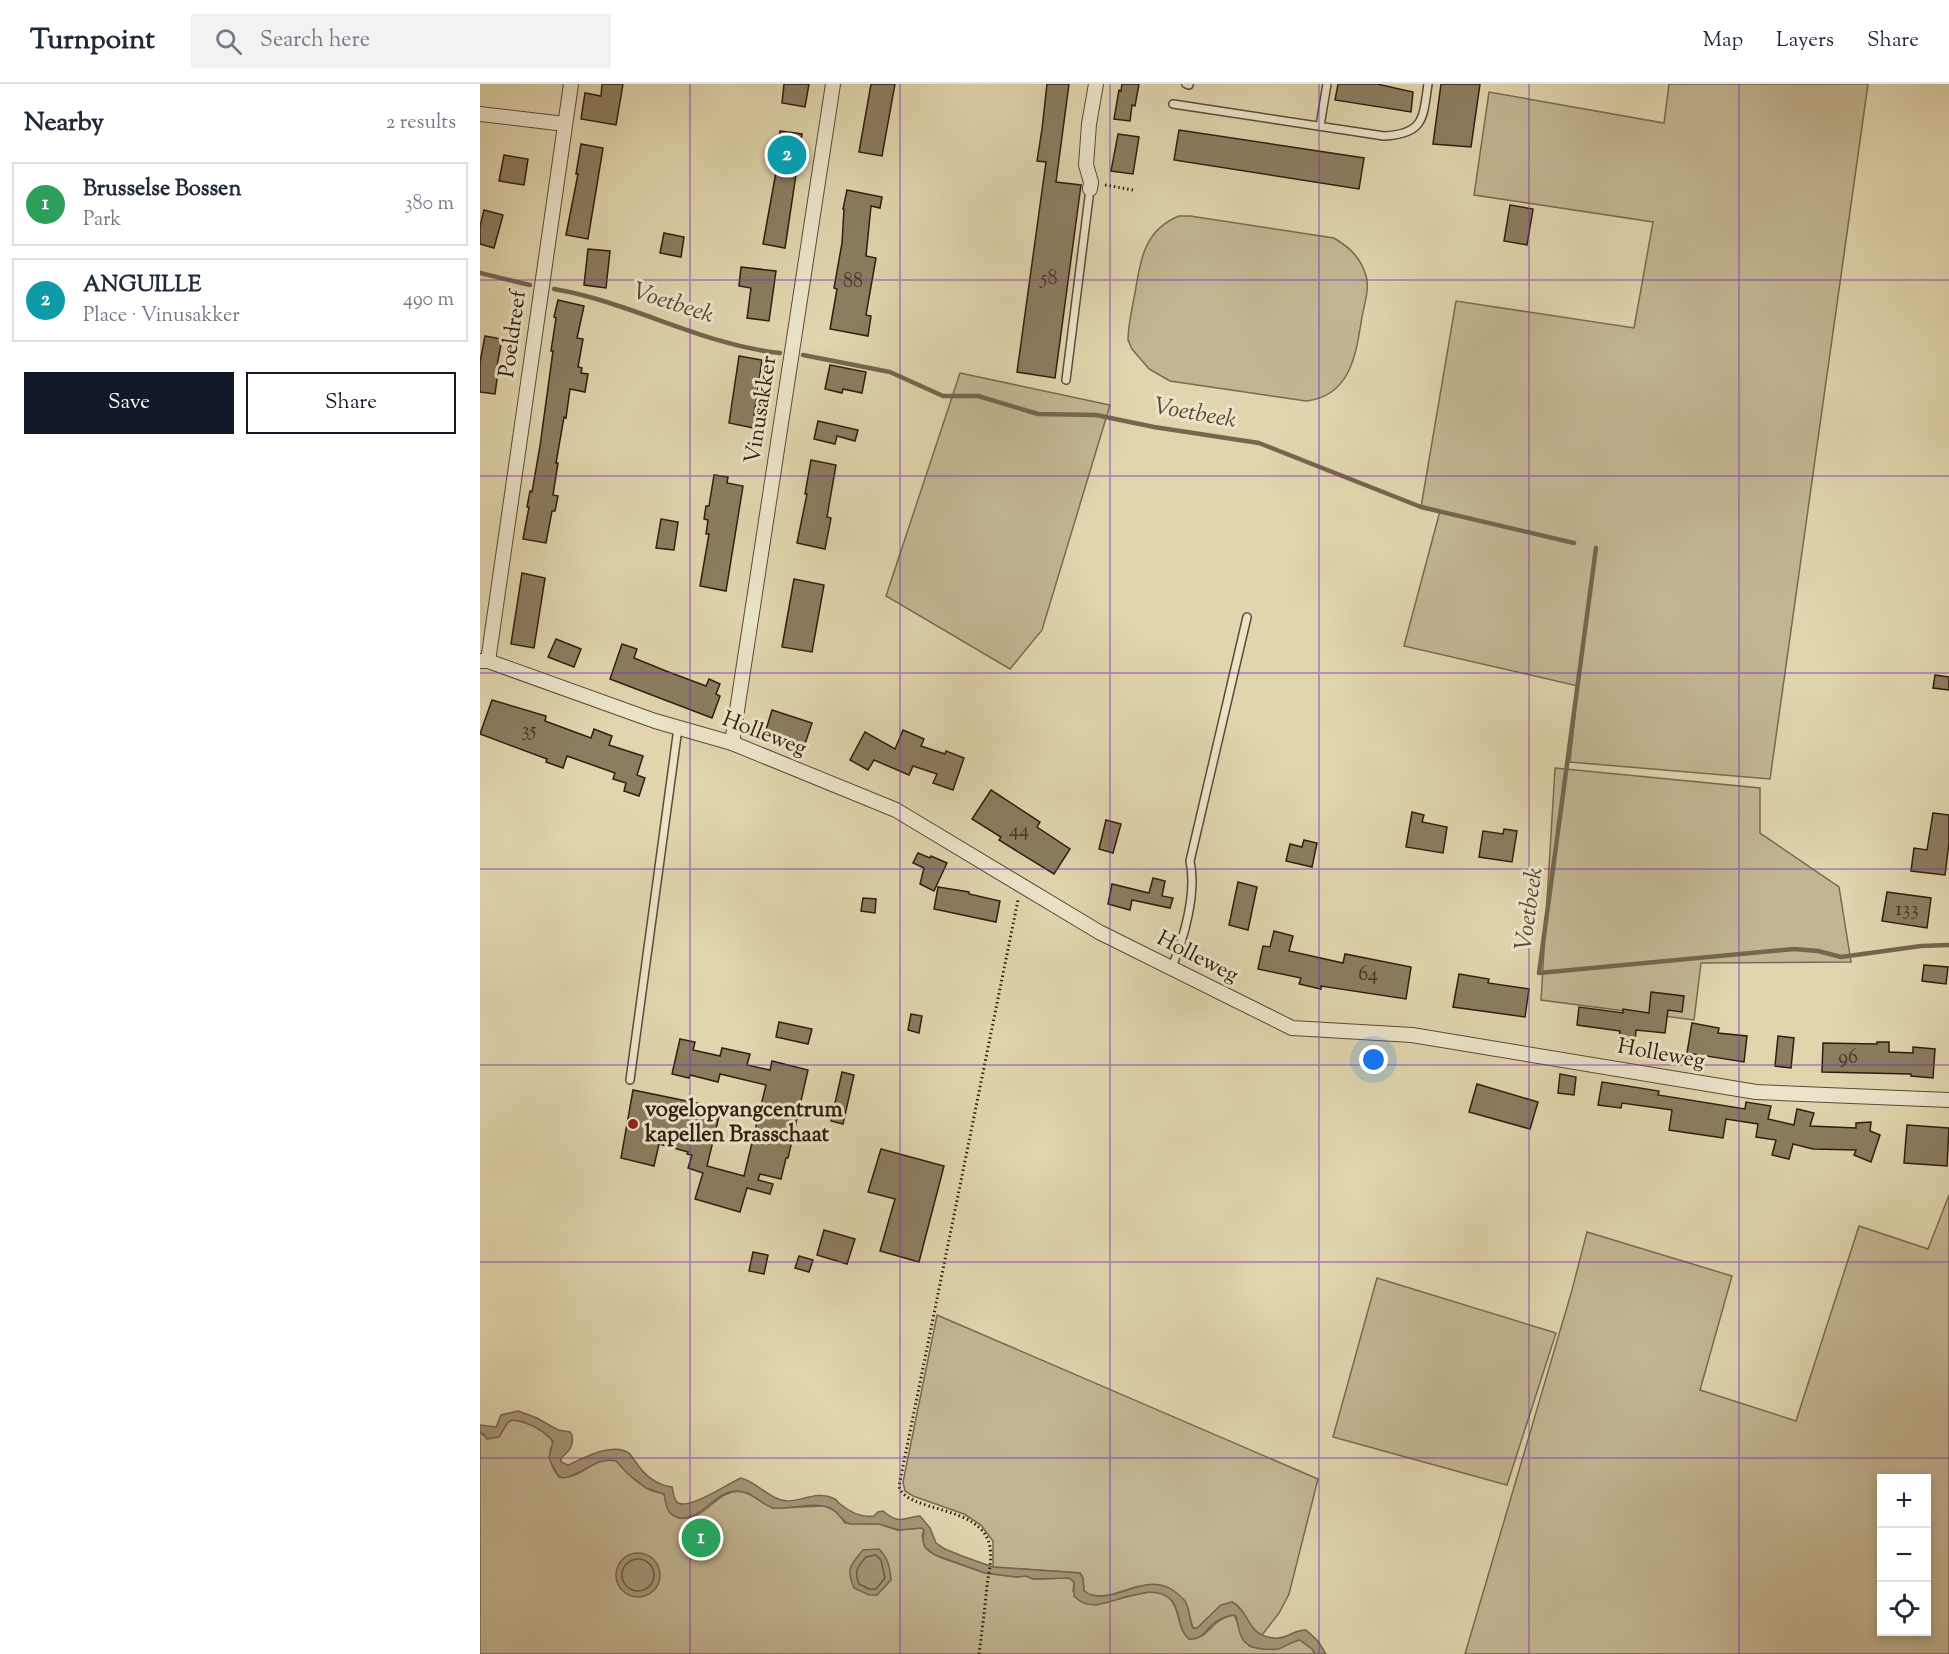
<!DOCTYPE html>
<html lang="en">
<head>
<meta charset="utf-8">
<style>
	body { margin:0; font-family:"Sorts Mill Goudy",serif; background:#f2f2f3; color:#1f2937 }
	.controls { position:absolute; right:18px; bottom:18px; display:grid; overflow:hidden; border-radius:0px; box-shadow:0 3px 9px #0003 }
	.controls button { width:54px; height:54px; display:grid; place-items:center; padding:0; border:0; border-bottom:2px solid #e0e1e3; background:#fff; color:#1f2937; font:30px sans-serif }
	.you { position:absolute; left:894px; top:976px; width:21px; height:21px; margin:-15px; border:4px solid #fff; border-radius:50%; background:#1a73e8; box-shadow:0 0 0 9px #1a73e833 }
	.badge { display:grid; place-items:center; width:39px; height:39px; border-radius:50%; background:#111827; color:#fff; font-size:20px; font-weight:700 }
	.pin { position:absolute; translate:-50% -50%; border:3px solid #fff; box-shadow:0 2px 6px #0006 }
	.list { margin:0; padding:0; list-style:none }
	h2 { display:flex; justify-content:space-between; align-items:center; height:78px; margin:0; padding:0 24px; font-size:26px }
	h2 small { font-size:20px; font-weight:400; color:#747a83 }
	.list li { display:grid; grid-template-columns:39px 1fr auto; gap:18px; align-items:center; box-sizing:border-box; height:84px; margin:0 12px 12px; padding:0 12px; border:2px solid #e0e1e3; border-radius:0px }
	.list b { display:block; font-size:22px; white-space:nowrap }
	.list p { margin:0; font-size:20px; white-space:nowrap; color:#747a83 }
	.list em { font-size:20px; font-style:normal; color:#747a83 }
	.actions { display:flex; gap:12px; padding:18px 24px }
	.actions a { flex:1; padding:14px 0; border:2px solid #111827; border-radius:0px; text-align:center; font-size:21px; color:#111827 }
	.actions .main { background:#111827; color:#fff }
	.icon { flex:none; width:33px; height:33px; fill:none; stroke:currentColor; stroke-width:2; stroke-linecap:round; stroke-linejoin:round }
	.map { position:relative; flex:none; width:1469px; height:1570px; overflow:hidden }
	header { display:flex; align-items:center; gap:36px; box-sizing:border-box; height:84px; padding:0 30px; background:#fff; border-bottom:2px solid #e0e1e3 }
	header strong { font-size:28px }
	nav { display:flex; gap:33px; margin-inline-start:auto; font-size:21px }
	.search { width:420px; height:54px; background:#f2f2f3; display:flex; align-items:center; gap:15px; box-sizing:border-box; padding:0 21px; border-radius:0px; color:#747a83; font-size:22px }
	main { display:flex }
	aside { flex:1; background:#fff }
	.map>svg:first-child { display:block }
	.green { fill:#c2b692; stroke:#786a50; stroke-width:1.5; fill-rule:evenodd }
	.water { fill:#a49677; stroke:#75664d; stroke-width:1.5 }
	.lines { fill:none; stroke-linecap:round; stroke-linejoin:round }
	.shore { stroke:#6a5a42; stroke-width:1.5 }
	.stream { stroke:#75664d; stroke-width:4.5 }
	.building { fill:#8b7d60; stroke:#2f1d0d; stroke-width:1.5 }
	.lane-casing { stroke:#5b4b35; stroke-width:10 }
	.street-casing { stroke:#5b4b35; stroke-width:16 }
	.path { stroke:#2f1d0d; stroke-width:3; stroke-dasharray:1.5 3; stroke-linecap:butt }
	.lane { stroke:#ebe4ca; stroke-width:7 }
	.street { stroke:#ebe4ca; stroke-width:14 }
	.grid { fill:none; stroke:#7b2cbf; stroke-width:1.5; stroke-opacity:0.55 }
	.poi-dot { fill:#8f2418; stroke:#ebe4ca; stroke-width:2 }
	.labels { text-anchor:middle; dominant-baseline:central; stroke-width:6; stroke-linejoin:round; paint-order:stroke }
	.number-label { font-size:20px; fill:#463522 }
	.street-label { font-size:22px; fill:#2f1d0d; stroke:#ebe4ca }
	.poi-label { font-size:22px; font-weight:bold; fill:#2f1d0d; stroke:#ebe4ca; text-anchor:start }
	.water-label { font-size:24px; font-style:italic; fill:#584732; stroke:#ebe4ca }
</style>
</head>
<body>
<header>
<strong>Turnpoint</strong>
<div class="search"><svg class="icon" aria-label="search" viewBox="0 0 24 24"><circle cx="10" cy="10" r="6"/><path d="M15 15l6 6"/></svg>Search here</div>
<nav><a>Map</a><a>Layers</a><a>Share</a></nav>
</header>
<main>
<aside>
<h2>Nearby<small>2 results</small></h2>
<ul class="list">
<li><span class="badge" style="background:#2e9e5b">1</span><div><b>Brusselse Bossen</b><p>Park</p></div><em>380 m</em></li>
<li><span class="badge" style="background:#0f9aa8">2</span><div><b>ANGUILLE</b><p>Place · Vinusakker</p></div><em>490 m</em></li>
</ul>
<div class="actions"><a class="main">Save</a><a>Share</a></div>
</aside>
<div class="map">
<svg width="1469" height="1570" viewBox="0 0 1469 1570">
	<rect width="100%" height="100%" fill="#e0d5ad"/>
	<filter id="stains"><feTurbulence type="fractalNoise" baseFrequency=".00333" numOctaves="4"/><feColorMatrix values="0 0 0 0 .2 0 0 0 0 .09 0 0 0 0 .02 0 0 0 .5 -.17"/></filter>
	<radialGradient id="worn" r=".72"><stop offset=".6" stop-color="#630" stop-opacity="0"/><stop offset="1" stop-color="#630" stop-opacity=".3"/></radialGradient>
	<g class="green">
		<path d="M1189 0H1388L1290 695 1090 678 1098 602 924 562 960 427 941 423 976 217 1154 244 1173 138 994 111 1009 8 1184 39Z"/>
		<path d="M699 132H710L854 154C871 164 883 176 887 196 889 208 884 221 882 233 876 270 871 312 826 317L690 297 669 285 652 265 648 256C648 240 652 225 655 209 660 177 664 146 699 132Z"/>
		<path d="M480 289 630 321 562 546 530 585 406 512Z"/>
		<path d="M1075 684 1280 704V749L1359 803 1371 878 1221 879 1214 936 1061 916Z"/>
		<path d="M1469 1111V1570H985L1092 1206 1107 1148 1252 1192 1220 1306 1316 1337 1379 1142 1448 1165ZM1402 1394H1446V1548H1402Z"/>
		<path d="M897 1194 1076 1249 1027 1401 853 1353Z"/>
		<path d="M457 1231 838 1395 809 1510 799 1529 782 1551C765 1543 768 1527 752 1518L717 1544H713L705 1518 659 1502 630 1511 620 1512 610 1511 604 1507 603 1494 600 1489 513 1483V1457L501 1441 484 1430 433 1412 425 1407 423 1398Z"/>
		<path d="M32 1336C45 1337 68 1346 73 1359 66 1372 71 1383 79 1393 100 1397 113 1373 133 1375 140 1377 143 1383 147 1388 152 1394 163 1402 170 1406 174 1408 179 1408 184 1410L198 1434C203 1434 208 1434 213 1433 232 1426 240 1404 263 1408 275 1411 282 1420 293 1424L345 1422 356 1427 365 1439 399 1440 417 1446 442 1444 444 1446 442 1451 445 1463 450 1468 462 1474 505 1489 536 1493 546 1492 553 1495 589 1494 594 1498 593 1507 616 1521 669 1507C706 1509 692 1541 709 1555 728 1557 731 1534 754 1531L769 1562C793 1570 799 1560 820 1556L832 1565 835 1570H0V1348L7 1355C25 1349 19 1343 32 1336Z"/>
	</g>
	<g class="water">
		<path d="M38 1327 57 1334 78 1346 90 1348 92 1351C94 1363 89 1367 81 1374V1378L88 1381C104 1374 134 1357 150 1370 151 1371 154 1376 155 1377 164 1391 175 1401 192 1403 193 1407 194 1414 196 1417 204 1430 250 1398 261 1394 277 1398 290 1416 307 1417 321 1417 338 1407 353 1414 356 1415 358 1418 360 1420 370 1428 382 1434 394 1432L398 1428 403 1427C420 1441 421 1434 440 1432L450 1444 456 1459 465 1465 482 1472 513 1483 600 1489 603 1494 604 1507C630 1526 664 1485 694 1507 698 1510 702 1513 705 1517 710 1525 709 1536 713 1544H717L741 1521 752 1518C771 1528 766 1552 794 1554 807 1556 814 1545 826 1546L838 1557 846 1570H835L832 1565 820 1556C812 1557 806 1563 798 1565 793 1566 788 1565 783 1565 760 1563 760 1551 756 1532L752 1531C744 1533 739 1535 733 1540 724 1548 722 1556 709 1555 692 1541 707 1509 669 1508 661 1510 653 1511 645 1513 628 1518 608 1528 594 1512V1498L589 1494 553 1495 546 1492 536 1493 505 1489 455 1471 445 1463 443 1457 444 1446 442 1444 419 1446 399 1440H370C360 1437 358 1425 347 1423 329 1418 311 1426 293 1424 279 1419 271 1406 255 1407 233 1409 223 1435 201 1434 187 1433 186 1421 184 1410L166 1404 148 1390 136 1377C116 1372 102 1392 82 1394L77 1390 69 1374 73 1357C63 1346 47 1337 32 1336L28 1338 19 1353 7 1355 5 1351 0 1348V1341L16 1343 21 1331Z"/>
		<path d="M399 1465C408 1474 410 1483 411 1496L397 1511H389L374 1504C366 1485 370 1481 383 1466Z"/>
		<circle cx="158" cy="1491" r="22"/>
	</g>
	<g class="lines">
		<g class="shore">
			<path d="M396 1471 401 1476 405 1494 396 1505H389L379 1500C374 1488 377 1483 386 1473Z"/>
			<circle cx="158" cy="1491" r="16"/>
		</g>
		<g class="stream">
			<path d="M0 189 50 201"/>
			<path d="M74 205C151 218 222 261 300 269"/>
			<path d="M323 271 410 288 463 312H498L558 330 616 331 674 343 779 359 941 423 1094 459"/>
			<path d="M1116 464 1059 889 1314 865 1338 867 1361 873 1441 862 1469 861"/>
		</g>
	</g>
	<g class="building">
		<path d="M122 0H143L136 41 101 35 105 9 121 12Z"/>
		<path d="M304 0H329L325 23 302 19Z"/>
		<path d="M391 0H415L402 72 379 68Z"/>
		<path d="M567 0H589L576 98 601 101 575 294 537 288 566 78 557 77 562 45Z"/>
		<path d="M642 0H659L655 22 652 21 650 37 634 35 639 6 641 7Z"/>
		<path d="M858 0H897L933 8 931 28 855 16Z"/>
		<path d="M961 0H1000L991 63 953 60Z"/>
		<path d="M699 46 884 74 879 105 694 76Z"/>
		<path d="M300 47 322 50 305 164 283 160 298 77H295Z"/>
		<path d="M638 50 659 53 653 90 631 87Z"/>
		<path d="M101 60 123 64 108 155 86 151 98 90H96Z"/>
		<path d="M24 71 48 75 44 101 19 97Z"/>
		<path d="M367 106 402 113 400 124 391 122 386 172 396 174 386 231 391 232 388 252 350 245 357 205 354 204 362 159 364 125H363Z"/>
		<path d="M1030 121 1053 125 1047 161 1024 157Z"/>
		<path d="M4 126 23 131 14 164 0 160V142Z"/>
		<path d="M184 149 204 153 201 173 180 169Z"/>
		<path d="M108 165 130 167 126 204 104 201Z"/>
		<path d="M261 183 296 187 289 237 267 234 271 204 259 202Z"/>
		<path d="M78 216 104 222 97 254 103 255 98 283 102 284 101 289 108 290 105 308 90 305 86 334 84 333 76 379H78L73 411 78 412 75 427H72L66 459 43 455 49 423H47L50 407 52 408 60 362 73 267H71L76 234 74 233Z"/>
		<path d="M5 252 22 255 16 287 18 288 15 310 0 308V278Z"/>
		<path d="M259 272 282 276 274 331 282 332 279 345 249 339Z"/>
		<path d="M350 281 386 288 382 309 363 305 362 309 345 305Z"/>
		<path d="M338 337 378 346 375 357 357 352 355 360 334 355Z"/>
		<path d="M331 376 356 381 347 433 351 434 345 465 317 459 327 410H325Z"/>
		<path d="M234 391 248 393 247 399 263 402 246 507 220 502 229 450H226L228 436 224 435 226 422H229Z"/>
		<path d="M181 435 198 438 194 466 176 464Z"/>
		<path d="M42 489 65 494 54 564 31 560Z"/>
		<path d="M314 495 344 501 332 568 302 563Z"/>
		<path d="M76 555 101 565 94 583 68 573Z"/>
		<path d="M142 560 157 565 154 574 186 587 226 602 229 595 240 600 236 610 240 612 232 634 130 595Z"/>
		<path d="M1455 591 1469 593V606L1453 604Z"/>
		<path d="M12 616 66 632 65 637 111 654 114 645 132 652 129 661 163 672 157 691 165 694 159 712 144 707 146 699 133 695 135 689 87 672 83 684 66 678 67 675 0 650Z"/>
		<path d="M292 626 332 639 322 669 283 656Z"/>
		<path d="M423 646 444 655 441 662 465 670 466 667 484 674 473 706 453 699 457 690 433 682 429 691 394 676 388 686 370 676 385 648 415 665Z"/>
		<path d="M511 706 560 738 557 743 590 765 574 790 519 756 521 753 492 735Z"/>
		<path d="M932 728 944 731 942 738 967 743 963 769 926 763Z"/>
		<path d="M1453 729 1469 731V759L1465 791 1431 787 1434 764 1447 766Z"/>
		<path d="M626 736 641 740 633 769 619 765Z"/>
		<path d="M1024 745 1037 747 1032 778 999 773 1003 747 1023 750Z"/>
		<path d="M824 756 837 759 832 783 806 777 810 760 822 763Z"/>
		<path d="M438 769 450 774 451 772 467 779 454 807 440 800 444 784 433 779Z"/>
		<path d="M673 794 685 797 682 812 693 814 690 824 652 816 650 826 628 820 632 800 669 809Z"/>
		<path d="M758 798 777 803 768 846 749 841Z"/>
		<path d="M458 803 489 808V810L520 817 516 838 454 825Z"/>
		<path d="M1407 808 1451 814 1447 844 1402 837Z"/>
		<path d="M383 814 396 815 395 829 381 827Z"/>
		<path d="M794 847 813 852 809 867 863 879 865 870 931 883 926 915 841 902V905L819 900 821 894 778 885 783 862 790 863Z"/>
		<path d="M1444 881 1468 883 1466 900 1442 897Z"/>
		<path d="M979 890 1009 895 1008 899 1049 905 1045 933 973 923Z"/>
		<path d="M1171 908 1204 912 1202 928 1188 926 1185 949 1156 946 1155 958 1139 956 1140 947 1097 941 1099 923 1143 929V925L1169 929Z"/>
		<path d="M431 930 442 932 439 949 428 946Z"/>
		<path d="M299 938 332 945 328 960 296 953Z"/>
		<path d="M1212 939 1239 944 1238 949 1267 952 1264 978 1207 969Z"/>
		<path d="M1298 952 1314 954 1311 984 1295 982Z"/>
		<path d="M200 955 215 958 213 966 240 972 242 964 270 970 267 981 290 986 292 977 328 986 308 1074H306L301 1095 280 1090 278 1096 293 1100 290 1110 267 1104 260 1128 215 1115 223 1089 208 1084 212 1071 207 1070 208 1068 179 1060 174 1082 141 1074 153 1006 241 1024 227 1082 264 1092 286 1001 240 990 238 998 210 991 209 994 192 990Z"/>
		<path d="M1397 958H1409V968L1433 969V963L1455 965 1453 994 1431 992V990L1342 988 1343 959 1397 960Z"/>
		<path d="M362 988 374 991 363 1040 351 1037Z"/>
		<path d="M1080 990 1096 993 1094 1011 1078 1009Z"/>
		<path d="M1122 998 1179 1007 1178 1011 1265 1025 1266 1018 1291 1022 1288 1035 1314 1041 1317 1025 1334 1029 1330 1042 1376 1044V1039L1391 1038 1390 1047 1400 1051 1391 1078 1374 1071 1376 1066 1333 1065 1313 1060 1309 1075 1292 1071 1296 1056 1276 1053 1278 1040 1246 1035 1243 1054 1189 1046 1192 1026 1142 1019 1141 1024 1118 1021Z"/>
		<path d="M997 1000 1058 1018 1050 1045 989 1028Z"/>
		<path d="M1427 1041 1469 1044 1467 1082 1424 1079Z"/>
		<path d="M401 1065 464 1082 439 1178 400 1167 415 1115 388 1108Z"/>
		<path d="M344 1146 375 1155 367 1180 337 1171Z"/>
		<path d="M273 1168 288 1171 284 1190 269 1187Z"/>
		<path d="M319 1172 333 1176 329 1188 315 1184Z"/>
	</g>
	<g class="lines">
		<g class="lane-casing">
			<g id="lane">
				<path d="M706 0 709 1"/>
				<path d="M693 20 904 52C945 50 943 33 948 0"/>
				<path d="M840 42 847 0"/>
				<path d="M586 296 610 105"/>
				<path d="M691 885C704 855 717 809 710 777L767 533"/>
				<path d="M150 996 198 644"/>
			</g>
		</g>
		<g class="street-casing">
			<g id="street">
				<path d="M0 30 85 40"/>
				<path d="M610 105 611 98 606 81 609 40 616 0"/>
				<path d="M0 577H8L175 637 252 659 416 726 619 848 812 944 932 951 1276 1008 1469 1016"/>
				<path d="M8 577 91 0"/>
				<path d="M252 659 353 0"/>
			</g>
		</g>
		<g class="path">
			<path d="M625 101 653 106"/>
			<path d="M499 1570C502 1547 505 1524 507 1501 509 1488 512 1476 510 1463 503 1420 425 1429 419 1402L538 816"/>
		</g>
		<use href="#lane" class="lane"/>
		<use href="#street" class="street"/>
	</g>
	<path class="grid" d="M210 0V1570M420 0V1570M630 0V1570M839 0V1570M1049 0V1570M1259 0V1570M0 196H1469M0 392H1469M0 589H1469M0 785H1469M0 981H1469M0 1178H1469M0 1374H1469"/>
	<circle class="poi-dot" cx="153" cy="1040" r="6"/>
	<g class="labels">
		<g class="number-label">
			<text x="569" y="195">58</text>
			<text x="373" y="198">88</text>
			<text x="49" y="647">35</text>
			<text x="539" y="747">44</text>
			<text x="1427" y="826">133</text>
			<text x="888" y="891">64</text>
			<text x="1368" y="974">96</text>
		</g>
		<g class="street-label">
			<text transform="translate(34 250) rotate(-82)">Poeldreef</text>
			<text transform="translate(282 326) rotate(-81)">Vinusakker</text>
			<text transform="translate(284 651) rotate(21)">Holleweg</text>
			<text transform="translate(717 874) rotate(27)">Holleweg</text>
			<text transform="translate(1181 971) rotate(10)">Holleweg</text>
		</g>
		<g class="poi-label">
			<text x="165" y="1027">vogelopvangcentrum<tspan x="165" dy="25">kapellen Brasschaat</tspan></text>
		</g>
		<g class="water-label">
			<text transform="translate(193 220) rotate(18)">Voetbeek</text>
			<text transform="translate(715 330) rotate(10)">Voetbeek</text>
			<text transform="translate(1050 825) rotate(-82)">Voetbeek</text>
		</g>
	</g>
	<rect width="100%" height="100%" filter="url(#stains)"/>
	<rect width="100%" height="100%" fill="url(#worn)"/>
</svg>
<div class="controls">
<button>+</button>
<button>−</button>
<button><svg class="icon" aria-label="locate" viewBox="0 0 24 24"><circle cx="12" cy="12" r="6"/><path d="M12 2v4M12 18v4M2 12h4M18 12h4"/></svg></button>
</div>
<div class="you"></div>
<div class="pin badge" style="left:221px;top:1454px;background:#2e9e5b">1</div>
<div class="pin badge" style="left:307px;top:71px;background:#0f9aa8">2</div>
</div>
</main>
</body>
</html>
